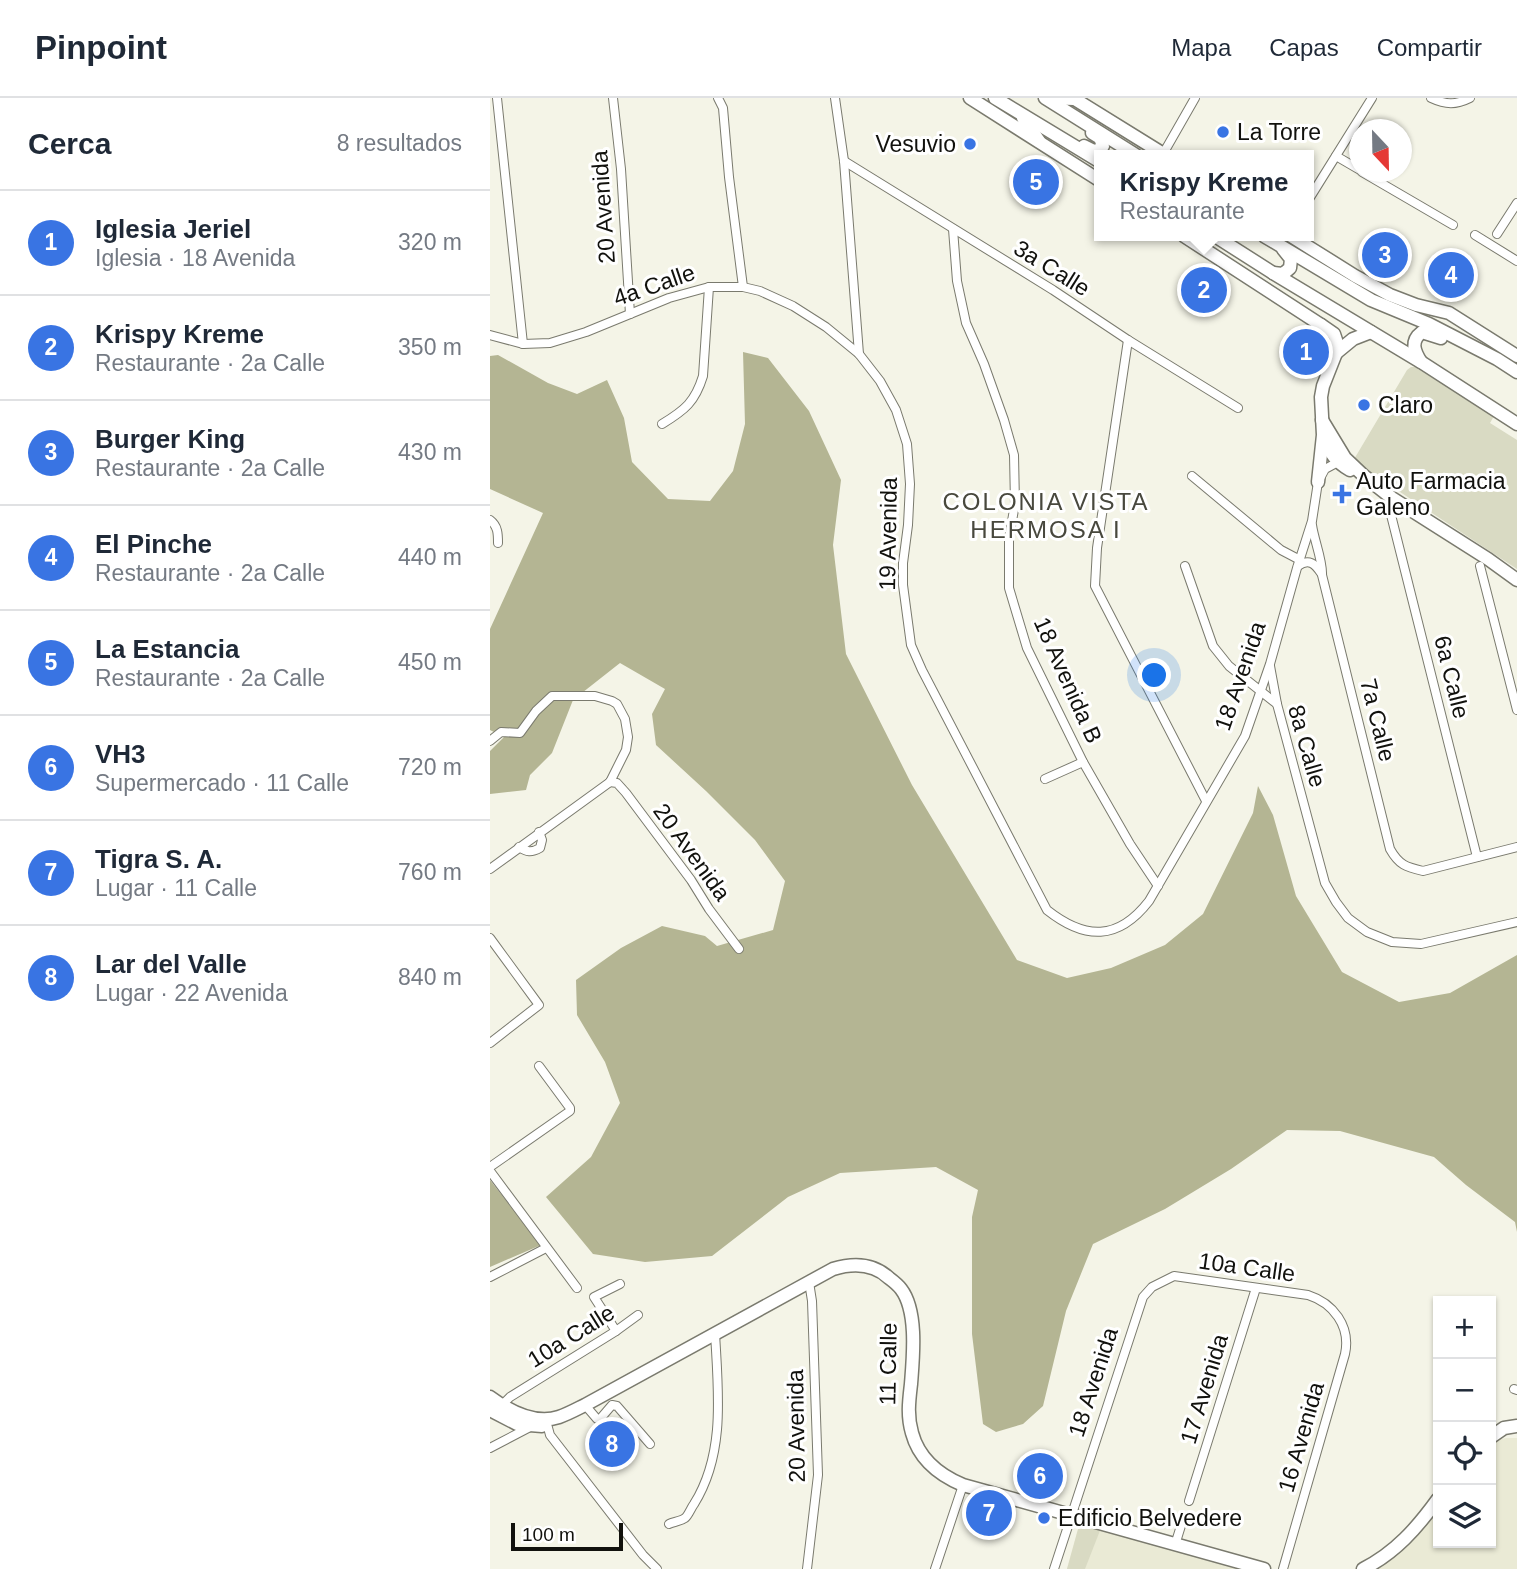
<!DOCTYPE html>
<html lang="es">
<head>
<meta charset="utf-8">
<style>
	body { margin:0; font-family:Helvetica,sans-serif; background:#f2f2f3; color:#1f2937 }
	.controls { position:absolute; right:21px; bottom:21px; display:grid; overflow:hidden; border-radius:0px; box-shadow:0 2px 5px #0004 }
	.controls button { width:63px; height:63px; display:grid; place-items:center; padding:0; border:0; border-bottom:2px solid #e0e1e3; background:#fff; color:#1f2937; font:35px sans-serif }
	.compass { position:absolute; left:859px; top:21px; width:63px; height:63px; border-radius:50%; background:#fff; box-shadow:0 2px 5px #0004; rotate:158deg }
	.scale { position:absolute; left:21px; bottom:18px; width:112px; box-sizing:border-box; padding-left:7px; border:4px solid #11110d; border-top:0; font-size:19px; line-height:24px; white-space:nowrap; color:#11110d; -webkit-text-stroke:5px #fff; paint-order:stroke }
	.you { position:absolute; left:665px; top:578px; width:24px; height:24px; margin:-18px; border:5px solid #fff; border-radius:50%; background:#1a73e8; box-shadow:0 0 0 10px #1a73e833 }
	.badge { display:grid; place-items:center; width:46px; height:46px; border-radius:50%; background:#3974e3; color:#fff; font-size:23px; font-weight:700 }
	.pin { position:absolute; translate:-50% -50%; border:4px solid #fff; box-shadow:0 2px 7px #0006 }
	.popup { position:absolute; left:604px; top:52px; width:220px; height:91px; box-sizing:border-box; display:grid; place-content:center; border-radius:0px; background:#fff; filter:drop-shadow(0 2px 5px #0005); font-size:23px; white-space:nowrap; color:#747a83 }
	.popup b { font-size:26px; color:#1f2937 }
	.popup::after { content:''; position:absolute; left:50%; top:100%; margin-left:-14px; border:14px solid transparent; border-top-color:#fff }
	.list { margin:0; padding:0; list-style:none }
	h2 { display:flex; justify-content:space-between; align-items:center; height:91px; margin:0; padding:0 28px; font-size:30px }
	h2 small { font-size:23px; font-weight:400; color:#747a83 }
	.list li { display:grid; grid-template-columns:46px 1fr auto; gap:21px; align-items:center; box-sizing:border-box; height:105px; padding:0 28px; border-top:2px solid #e0e1e3 }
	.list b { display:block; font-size:26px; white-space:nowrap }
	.list p { margin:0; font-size:23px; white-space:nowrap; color:#747a83 }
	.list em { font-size:23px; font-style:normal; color:#747a83 }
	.icon { flex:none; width:38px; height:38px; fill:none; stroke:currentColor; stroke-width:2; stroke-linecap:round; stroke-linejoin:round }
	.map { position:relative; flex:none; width:1027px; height:1471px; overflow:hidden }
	header { display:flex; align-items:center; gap:42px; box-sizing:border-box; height:98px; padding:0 35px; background:#fff; border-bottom:2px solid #e0e1e3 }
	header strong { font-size:33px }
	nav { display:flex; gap:38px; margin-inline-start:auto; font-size:24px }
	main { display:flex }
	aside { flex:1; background:#fff }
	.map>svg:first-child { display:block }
	.built { fill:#eaead5 }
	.green { fill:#d9dac3 }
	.forest { fill:#b4b593 }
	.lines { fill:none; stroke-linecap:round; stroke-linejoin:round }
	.street-casing { stroke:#7a7a6e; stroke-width:10 }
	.secondary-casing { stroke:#7a7a6e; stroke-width:15 }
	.primary-casing { stroke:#7a7a6e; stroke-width:15 }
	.street { stroke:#fff; stroke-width:8 }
	.secondary { stroke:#fff; stroke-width:12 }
	.primary { stroke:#fff; stroke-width:12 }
	.poi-dot { fill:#3974e3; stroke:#fff; stroke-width:2.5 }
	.labels { text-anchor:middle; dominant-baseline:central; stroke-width:6; stroke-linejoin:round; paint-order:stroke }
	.poi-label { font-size:23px; fill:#11110d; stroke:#fff; text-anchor:start }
	.street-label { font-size:23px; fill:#11110d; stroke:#fff }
	.neighbourhood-label { font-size:24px; letter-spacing:2px; fill:#48483d; stroke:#fff }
</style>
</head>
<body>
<header>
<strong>Pinpoint</strong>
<nav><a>Mapa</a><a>Capas</a><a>Compartir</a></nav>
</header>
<main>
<aside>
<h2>Cerca<small>8 resultados</small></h2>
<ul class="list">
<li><span class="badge">1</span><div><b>Iglesia Jeriel</b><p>Iglesia · 18 Avenida</p></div><em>320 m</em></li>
<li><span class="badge">2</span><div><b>Krispy Kreme</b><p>Restaurante · 2a Calle</p></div><em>350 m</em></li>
<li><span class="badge">3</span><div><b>Burger King</b><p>Restaurante · 2a Calle</p></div><em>430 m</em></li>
<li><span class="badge">4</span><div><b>El Pinche</b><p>Restaurante · 2a Calle</p></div><em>440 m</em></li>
<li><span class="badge">5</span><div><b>La Estancia</b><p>Restaurante · 2a Calle</p></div><em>450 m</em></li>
<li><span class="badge">6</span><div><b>VH3</b><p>Supermercado · 11 Calle</p></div><em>720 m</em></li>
<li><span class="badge">7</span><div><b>Tigra S. A.</b><p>Lugar · 11 Calle</p></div><em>760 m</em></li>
<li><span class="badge">8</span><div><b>Lar del Valle</b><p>Lugar · 22 Avenida</p></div><em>840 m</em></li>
</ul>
</aside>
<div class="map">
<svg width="1027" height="1471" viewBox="0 0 1027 1471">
	<rect width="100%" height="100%" fill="#f4f4e7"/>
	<g class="built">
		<path d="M1016 1340H1027V1471H882L900 1462 916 1450 932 1432 948 1412V1445H1001V1346L1007 1342Z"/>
		<path d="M590 1424 750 1471H577Z"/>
	</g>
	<g class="green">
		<path d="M921 269H925L1004 318 1000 325 1027 342V471L863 363 917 272Z"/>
		<path d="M590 1424 611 1430 595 1471H577Z"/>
	</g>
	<g class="forest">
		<path d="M253 254 278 260 319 313 351 382 343 447 356 556 422 687 527 862 577 880 621 870 675 847 713 816 763 715 768 688 783 717 806 798 852 874 909 904 960 895 1027 857V1134L1025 1124 976 1087 944 1059 850 1033 797 1032 741 1071 675 1111 603 1146 576 1213 553 1308 533 1326 506 1334 493 1326 482 1236V1119L488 1092 446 1069 350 1075 298 1099 222 1158 155 1164 103 1156 56 1099 101 1059 130 1005 115 964 87 917 86 882 131 850 172 828 215 838 227 848 283 832 295 783 265 742 216 693 166 647 162 616 175 591 130 565 83 602 62 655 40 677 36 692 0 696V653L14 639 0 632V531L53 415 0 391V258L8 257 58 285 87 296 117 282 134 320 142 364 178 401 220 403 243 373 255 326Z"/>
		<path d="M0 1082 51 1147 0 1169Z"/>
	</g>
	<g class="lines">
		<g class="street-casing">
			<g id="street">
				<path d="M7 0 33 246"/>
				<path d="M123 0 131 71 140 216"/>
				<path d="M228 0 233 10 239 79 253 189"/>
				<path d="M345 0 354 63 369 256"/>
				<path d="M941 0C956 7 966 7 980 0"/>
				<path d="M673 56 705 0"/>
				<path d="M846 58 870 72"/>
				<path d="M354 63 563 192 638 242 748 310"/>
				<path d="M872 74 963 127"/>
				<path d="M819 101 882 0"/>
				<path d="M463 131 467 183 476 225 494 266 514 322 524 357 525 406 519 440V490L537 550 593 664 640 746 668 788"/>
				<path d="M1007 136 1027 105"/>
				<path d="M985 137 1027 163"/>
				<path d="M0 237 33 246 60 245 96 234 179 200 219 189H253L270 193 303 208 336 229 369 256 390 283 406 312 417 346 420 386 418 427 413 465V487L421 547 432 572 557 812C595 842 628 843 659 803L755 638 780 566 807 470 822 423 828 384 835 371 848 364"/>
				<path d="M638 242 607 450 605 488 716 703"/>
				<path d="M172 326C195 312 205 304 213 278L219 189"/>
				<path d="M702 378 791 452 810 462"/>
				<path d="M899 409 987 759"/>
				<path d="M0 422C8 428 8 436 8 445"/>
				<path d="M822 427C824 442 833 463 832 477L900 751C909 767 916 769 933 773L1027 749"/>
				<path d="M695 468 723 548 739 568 787 606 835 785 846 804 858 820 877 834 902 844 931 846 1027 824"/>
				<path d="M808 468C819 460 825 466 831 475"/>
				<path d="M990 468 1027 612"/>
				<path d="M780 568 787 606"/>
				<path d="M0 643 11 634 30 635 46 613 62 598H105L122 603 127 606 135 621 138 639 136 652 120 684"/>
				<path d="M555 681 593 664"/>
				<path d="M120 684 127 685 136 695 201 782 219 811 249 851"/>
				<path d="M29 749C37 754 41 755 50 750L52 742 49 734"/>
				<path d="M0 771 120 684"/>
				<path d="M0 840 49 907 0 945"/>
				<path d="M0 1069 80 1013V1010L49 968"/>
				<path d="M0 1073 87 1190"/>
				<path d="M0 1179 56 1150"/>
				<path d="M126 1233 104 1199 130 1186"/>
				<path d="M1024 1291 1027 1292"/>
				<path d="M95 1307 107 1321H110L122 1307 127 1308 160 1346"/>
				<path d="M14 1310 16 1303 20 1299 126 1233 148 1217"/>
				<path d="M53 1321 57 1326 60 1337 153 1457 167 1471"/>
				<path d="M0 1350 42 1328"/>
				<path d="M699 1403 766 1190"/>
				<path d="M179 1426C183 1424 191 1423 195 1420 198 1418 201 1410 204 1406 236 1355 228 1292 225 1235"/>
				<path d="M685 1447 694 1418"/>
				<path d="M317 1471 328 1377 322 1203 319 1184"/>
				<path d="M445 1471 473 1387"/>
				<path d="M564 1471 653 1199 662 1189 684 1178 818 1197C843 1205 861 1228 855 1256L793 1471"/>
			</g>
		</g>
		<g class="secondary-casing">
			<g id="secondary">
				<path d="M480 0 609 82"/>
				<path d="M583 0 675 57"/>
				<path d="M694 138 831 227"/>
				<path d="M801 138 865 178 900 197 926 207 959 215 1027 258"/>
				<path d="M0 1299C19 1313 44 1327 69 1319 78 1316 87 1311 95 1307L343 1171C363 1165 383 1165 399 1180 403 1183 408 1187 411 1191 428 1213 423 1260 421 1286 419 1303 417 1318 422 1335 429 1361 449 1377 473 1387L774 1471"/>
				<path d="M0 1312 27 1326 52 1328"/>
				<path d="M1001 1339 1014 1330 1027 1328"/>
				<path d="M873 1471C905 1455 927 1430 948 1401"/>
			</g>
		</g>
		<g class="primary-casing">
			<g id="primary">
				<path d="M505 0 609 63"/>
				<path d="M555 0 646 57"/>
				<path d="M558 0 584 1"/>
				<path d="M533 20 549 43"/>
				<path d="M594 48 604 53 611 51 613 48 610 40 602 35"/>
				<path d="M725 138 783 175 931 264 1027 326"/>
				<path d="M774 138 881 202 939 226 1007 261 1027 274"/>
				<path d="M783 175 793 176 800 170 801 161 793 151"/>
				<path d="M846 255 863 241 881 234"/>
				<path d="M931 264C924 253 920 243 932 234L951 240"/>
				<path d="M832 322 855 360 874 378 902 400 998 461 1027 482"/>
				<path d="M834 341C840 355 846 364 860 372"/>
				<path d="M828 384 833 337 831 299 833 288 846 255 847 245 844 236 831 227"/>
			</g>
		</g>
		<use href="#street" class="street"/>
		<use href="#secondary" class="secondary"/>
		<use href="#primary" class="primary"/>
	</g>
	<g class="poi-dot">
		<circle cx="733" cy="34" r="7"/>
		<circle cx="480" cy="46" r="7"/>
		<circle cx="874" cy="307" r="7"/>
		<path d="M848.5 385.5h7v7h7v7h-7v7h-7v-7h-7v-7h7z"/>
		<circle cx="554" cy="1420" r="7"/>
	</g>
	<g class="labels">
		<g class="poi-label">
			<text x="747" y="34">La Torre</text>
			<text x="466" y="46" text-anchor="end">Vesuvio</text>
			<text x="888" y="307">Claro</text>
			<text x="866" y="383">Auto Farmacia<tspan x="866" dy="26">Galeno</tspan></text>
			<text x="568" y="1420">Edificio Belvedere</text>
		</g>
		<g class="street-label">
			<text transform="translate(113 109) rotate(-94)">20 Avenida</text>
			<text transform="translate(562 170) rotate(32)">3a Calle</text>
			<text transform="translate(164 187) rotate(-19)">4a Calle</text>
			<text transform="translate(398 436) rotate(-89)">19 Avenida</text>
			<text transform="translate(750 578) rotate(-71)">18 Avenida</text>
			<text transform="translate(962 579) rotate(76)">6a Calle</text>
			<text transform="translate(578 582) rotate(66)">18 Avenida B</text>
			<text transform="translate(888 622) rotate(76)">7a Calle</text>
			<text transform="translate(817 648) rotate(74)">8a Calle</text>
			<text transform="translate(202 754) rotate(54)">20 Avenida</text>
			<text transform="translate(757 1169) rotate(8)">10a Calle</text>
			<text transform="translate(81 1238) rotate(-32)">10a Calle</text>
			<text transform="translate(398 1266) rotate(-89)">11 Calle</text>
			<text transform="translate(603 1284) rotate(-72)">18 Avenida</text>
			<text transform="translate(714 1291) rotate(-73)">17 Avenida</text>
			<text transform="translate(306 1328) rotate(-91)">20 Avenida</text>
			<text transform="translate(811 1339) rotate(-74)">16 Avenida</text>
		</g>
		<g class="neighbourhood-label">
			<text x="556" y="403">COLONIA VISTA<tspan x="556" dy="28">HERMOSA I</tspan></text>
		</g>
	</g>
</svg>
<div class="controls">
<button>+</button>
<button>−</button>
<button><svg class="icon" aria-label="locate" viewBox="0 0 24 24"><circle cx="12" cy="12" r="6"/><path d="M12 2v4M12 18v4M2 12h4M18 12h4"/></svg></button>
<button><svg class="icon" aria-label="layers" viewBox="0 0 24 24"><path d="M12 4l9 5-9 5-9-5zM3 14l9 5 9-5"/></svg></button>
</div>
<svg class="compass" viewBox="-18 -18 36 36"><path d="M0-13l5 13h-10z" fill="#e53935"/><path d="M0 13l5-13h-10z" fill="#747a83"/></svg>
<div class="scale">100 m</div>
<div class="you"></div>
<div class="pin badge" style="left:816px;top:254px">1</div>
<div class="pin badge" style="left:714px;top:192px">2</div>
<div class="popup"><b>Krispy Kreme</b>Restaurante</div>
<div class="pin badge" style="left:895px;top:157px">3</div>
<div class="pin badge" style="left:961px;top:177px">4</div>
<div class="pin badge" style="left:546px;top:84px">5</div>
<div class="pin badge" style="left:550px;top:1378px">6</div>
<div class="pin badge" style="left:499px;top:1415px">7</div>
<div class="pin badge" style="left:122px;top:1346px">8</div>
</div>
</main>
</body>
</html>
